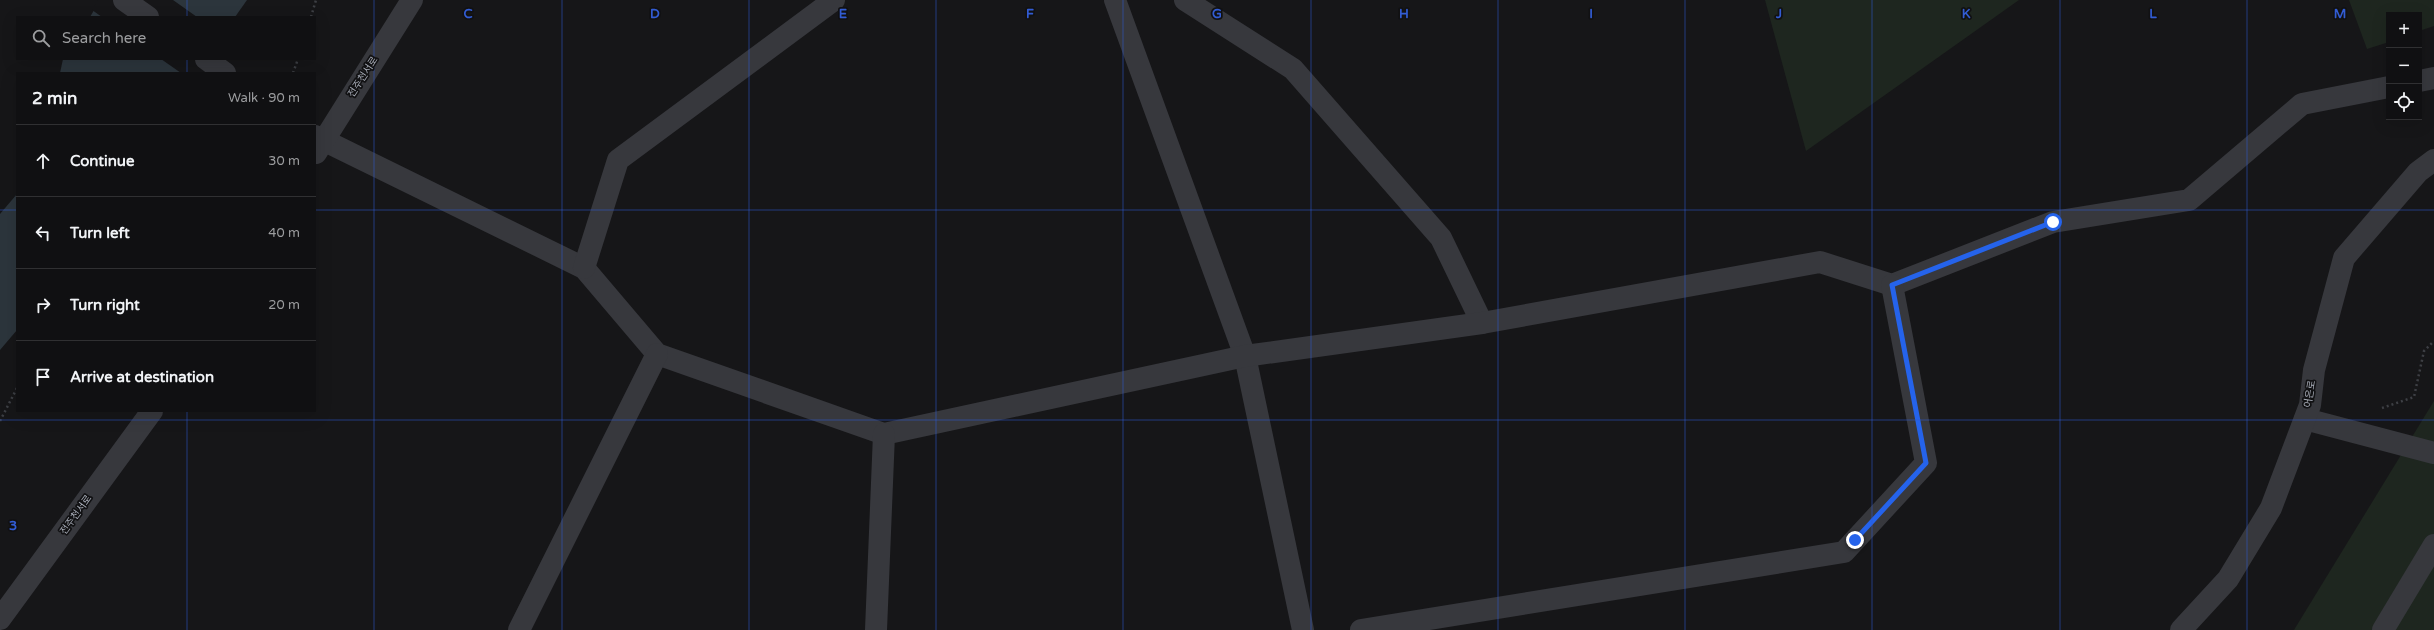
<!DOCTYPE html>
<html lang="en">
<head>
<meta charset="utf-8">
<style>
	body { margin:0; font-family:"Varela Round","Noto Sans KR",sans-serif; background:#19191b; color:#f1f3f6 }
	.controls { position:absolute; right:12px; top:12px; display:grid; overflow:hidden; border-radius:0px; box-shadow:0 4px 16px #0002 }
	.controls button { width:36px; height:36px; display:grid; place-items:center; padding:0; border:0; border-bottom:1px solid #303032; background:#101012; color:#f1f3f6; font:20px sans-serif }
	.stop { position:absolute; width:12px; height:12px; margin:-9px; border:3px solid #2563eb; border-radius:50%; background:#fff }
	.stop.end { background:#2563eb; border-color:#fff; box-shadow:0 1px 4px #0008 }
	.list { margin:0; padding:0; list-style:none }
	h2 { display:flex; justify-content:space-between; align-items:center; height:52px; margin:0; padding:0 16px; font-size:17px }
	h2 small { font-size:13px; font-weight:400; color:#9c9d9f }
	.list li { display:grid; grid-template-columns:26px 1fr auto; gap:12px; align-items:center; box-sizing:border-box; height:72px; padding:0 16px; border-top:1px solid #303032 }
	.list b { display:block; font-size:15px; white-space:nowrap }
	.list em { font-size:13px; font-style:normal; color:#9c9d9f }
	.icon { flex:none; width:22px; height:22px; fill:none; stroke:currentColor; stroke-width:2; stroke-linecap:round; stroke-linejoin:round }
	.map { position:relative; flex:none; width:2434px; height:630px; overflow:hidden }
	.search { position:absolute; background:#101012; box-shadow:0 4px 16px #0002; left:16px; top:16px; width:300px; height:44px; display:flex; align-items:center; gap:10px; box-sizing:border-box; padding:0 14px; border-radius:0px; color:#9c9d9f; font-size:15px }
	.panel { position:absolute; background:#101012; box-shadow:0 4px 16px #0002; left:16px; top:72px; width:300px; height:340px; border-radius:0px }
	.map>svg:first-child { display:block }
	.green { fill:#1e261f }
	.water { fill:#2c353c }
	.pier { fill:#161618 }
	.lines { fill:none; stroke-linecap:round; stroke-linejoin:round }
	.path { stroke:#3d3f44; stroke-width:2.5; stroke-dasharray:2 3; stroke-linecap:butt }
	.minor { stroke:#37383d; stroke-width:22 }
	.route { stroke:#2563eb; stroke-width:5 }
	.grid { fill:none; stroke:#325cd3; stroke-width:1; stroke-opacity:0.55 }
	.labels { text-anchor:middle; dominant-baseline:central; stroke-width:3.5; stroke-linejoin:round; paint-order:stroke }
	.street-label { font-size:10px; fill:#a8adb8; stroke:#111113 }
	.grid-label { font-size:13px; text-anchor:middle; font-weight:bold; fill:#325cd3; stroke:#111113; stroke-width:3.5; stroke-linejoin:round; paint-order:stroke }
</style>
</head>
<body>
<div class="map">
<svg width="2434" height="630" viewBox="0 0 2434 630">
	<rect width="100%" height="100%" fill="#161618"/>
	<g class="green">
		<path d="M1765 0H2019L1806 151Z"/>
		<path d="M2349 0H2434V26L2419 31V15H2389V42L2367 49Z"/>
		<path d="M2434 401V630H2294Z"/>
	</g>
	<g class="water">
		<path d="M100 0H247L235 17H90Z"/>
		<path d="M63 59H206L197 73H60Z"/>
		<path d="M17 194V330L0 350V214Z"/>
	</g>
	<g class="pier">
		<path d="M98 0H173L197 17H102L92 10Z"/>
		<path d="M161 59H208L199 73H181Z"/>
	</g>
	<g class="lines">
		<g class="path">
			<path d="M311 17 316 0"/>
			<path d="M293 73 298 59"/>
			<path d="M2382 408 2414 397 2424 351 2434 341"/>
			<path d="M0 421 17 388"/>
		</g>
		<g class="minor">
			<path d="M124 0 148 17"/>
			<path d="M1115 0 1245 356 1303 630"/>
			<path d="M1185 0 1293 69 1441 238 1482 323"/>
			<path d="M206 59 225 73"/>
			<path d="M2419 81 2434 78"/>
			<path d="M315 136 584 268 657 354 884 434 1245 356 1482 323 1820 262 1892 285 2053 222 2189 200 2302 104 2389 87"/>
			<path d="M316 153 412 0"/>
			<path d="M584 268 618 160 834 0"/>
			<path d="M2305 419 2434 453"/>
			<path d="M0 619 152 411"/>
			<path d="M519 630 657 354"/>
			<path d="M876 630 884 434"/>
			<path d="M1361 630 1844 552 1926 463 1892 285"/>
			<path d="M2181 630 2228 579 2271 508 2310 405 2314 370 2344 258 2418 172 2434 160"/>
			<path d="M2383 630 2434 545"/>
		</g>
	</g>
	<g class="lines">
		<path class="route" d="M1855 540 1926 463 1892 285 2053 222"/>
	</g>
	<path class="grid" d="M187 0V17M374 0V630M562 0V630M749 0V630M936 0V630M1123 0V630M1311 0V630M1498 0V630M1685 0V630M1872 0V630M2060 0V630M2247 0V630M187 59V73M0 210H17M315 210H2434M187 411V630M0 420H2434"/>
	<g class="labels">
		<g class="street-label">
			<text transform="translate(363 77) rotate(-57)">전주천서로</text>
			<text transform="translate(2310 394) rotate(-81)">어은로</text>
			<text transform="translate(76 515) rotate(-54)">전주천서로</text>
		</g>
	</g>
	<g class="grid-label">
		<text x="468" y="18">C</text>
		<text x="655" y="18">D</text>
		<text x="843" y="18">E</text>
		<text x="1030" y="18">F</text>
		<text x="1217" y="18">G</text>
		<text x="1404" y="18">H</text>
		<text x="1591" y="18">I</text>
		<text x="1779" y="18">J</text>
		<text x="1966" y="18">K</text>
		<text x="2153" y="18">L</text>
		<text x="2340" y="18">M</text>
		<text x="13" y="530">3</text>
	</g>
</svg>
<div class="controls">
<button>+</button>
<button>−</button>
<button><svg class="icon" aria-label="locate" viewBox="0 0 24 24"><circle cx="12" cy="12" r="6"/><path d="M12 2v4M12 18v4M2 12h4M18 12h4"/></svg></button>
</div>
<div class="stop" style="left:2053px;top:222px"></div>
<div class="stop end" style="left:1855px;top:540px"></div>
<div class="search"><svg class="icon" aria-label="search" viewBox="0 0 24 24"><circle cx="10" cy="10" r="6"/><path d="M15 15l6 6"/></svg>Search here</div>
<section class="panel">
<h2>2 min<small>Walk · 90 m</small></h2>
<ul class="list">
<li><svg class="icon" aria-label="ahead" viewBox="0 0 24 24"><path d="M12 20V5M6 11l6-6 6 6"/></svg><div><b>Continue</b></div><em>30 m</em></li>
<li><svg class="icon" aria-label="left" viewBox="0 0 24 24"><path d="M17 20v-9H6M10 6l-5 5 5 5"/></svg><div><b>Turn left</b></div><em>40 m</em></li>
<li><svg class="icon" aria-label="right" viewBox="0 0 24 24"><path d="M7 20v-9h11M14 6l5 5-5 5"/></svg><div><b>Turn right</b></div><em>20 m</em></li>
<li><svg class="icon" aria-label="arrive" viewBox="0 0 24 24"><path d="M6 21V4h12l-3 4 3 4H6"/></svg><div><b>Arrive at destination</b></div></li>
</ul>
</section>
</div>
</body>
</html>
